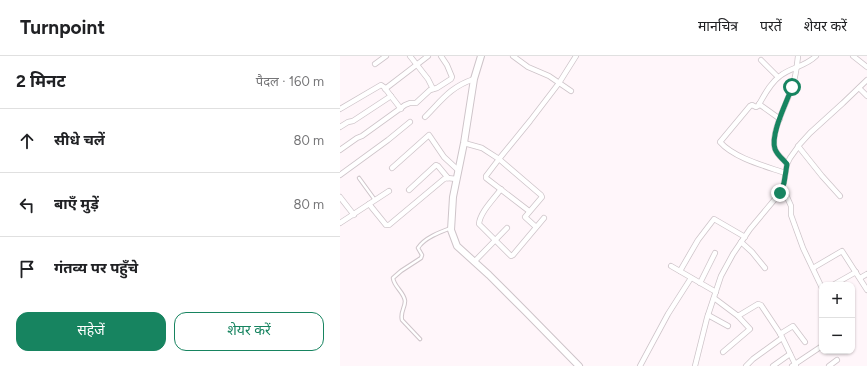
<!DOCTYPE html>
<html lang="hi">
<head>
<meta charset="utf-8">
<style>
	body { margin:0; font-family:Figtree,"Noto Sans Devanagari",sans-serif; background:#f2f2f2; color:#202124 }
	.controls { position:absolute; right:12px; bottom:12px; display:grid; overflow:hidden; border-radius:8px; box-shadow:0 1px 3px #0004 }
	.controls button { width:36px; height:36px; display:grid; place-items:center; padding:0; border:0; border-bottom:1px solid #e0e0e0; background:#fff; color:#202124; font:20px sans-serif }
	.stop { position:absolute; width:12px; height:12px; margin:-9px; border:3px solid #178460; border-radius:50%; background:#fff }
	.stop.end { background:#178460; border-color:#fff; box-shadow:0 1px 4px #0008 }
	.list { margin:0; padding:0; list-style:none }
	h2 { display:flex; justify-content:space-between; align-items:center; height:52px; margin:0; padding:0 16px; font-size:17px }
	h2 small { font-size:13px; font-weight:400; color:#757577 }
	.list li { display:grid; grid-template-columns:26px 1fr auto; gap:12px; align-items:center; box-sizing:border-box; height:64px; padding:0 16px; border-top:1px solid #e0e0e0 }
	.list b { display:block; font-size:15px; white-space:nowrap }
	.list em { font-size:13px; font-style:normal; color:#757577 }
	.actions { display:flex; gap:8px; padding:12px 16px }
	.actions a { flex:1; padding:9px 0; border:1px solid #178460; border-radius:12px; text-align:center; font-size:14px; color:#178460 }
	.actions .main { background:#178460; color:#fff }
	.icon { flex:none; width:22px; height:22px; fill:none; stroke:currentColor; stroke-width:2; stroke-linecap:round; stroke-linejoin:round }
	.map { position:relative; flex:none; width:527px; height:310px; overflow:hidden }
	header { display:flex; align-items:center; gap:24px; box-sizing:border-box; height:56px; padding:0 20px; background:#fff; border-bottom:1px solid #e0e0e0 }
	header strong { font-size:19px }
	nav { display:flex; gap:22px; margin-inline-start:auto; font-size:14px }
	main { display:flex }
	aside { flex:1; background:#fff }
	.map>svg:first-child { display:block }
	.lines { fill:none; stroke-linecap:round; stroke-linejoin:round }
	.service-casing { stroke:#cec4c9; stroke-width:4.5 }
	.minor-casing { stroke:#cec4c9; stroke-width:6 }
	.secondary-casing { stroke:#cec4c9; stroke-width:8 }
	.service { stroke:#fff; stroke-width:2.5 }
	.minor { stroke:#fff; stroke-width:4.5 }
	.secondary { stroke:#fff; stroke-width:6 }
	.route { stroke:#178460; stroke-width:5 }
</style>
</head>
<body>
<header>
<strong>Turnpoint</strong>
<nav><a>मानचित्र</a><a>परतें</a><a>शेयर करें</a></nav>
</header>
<main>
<aside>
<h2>2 मिनट<small>पैदल · 160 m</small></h2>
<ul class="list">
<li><svg class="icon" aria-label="ahead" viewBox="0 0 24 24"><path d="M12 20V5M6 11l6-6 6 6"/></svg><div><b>सीधे चलें</b></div><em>80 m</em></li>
<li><svg class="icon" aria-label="left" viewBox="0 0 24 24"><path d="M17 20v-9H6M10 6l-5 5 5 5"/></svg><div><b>बाएँ मुड़ें</b></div><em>80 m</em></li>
<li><svg class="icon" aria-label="arrive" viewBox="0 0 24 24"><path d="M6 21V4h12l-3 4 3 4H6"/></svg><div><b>गंतव्य पर पहुँचे</b></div></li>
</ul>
<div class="actions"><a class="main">सहेजें</a><a>शेयर करें</a></div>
</aside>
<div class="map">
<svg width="527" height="310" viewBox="0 0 527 310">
	<rect width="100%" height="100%" fill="#fff6fa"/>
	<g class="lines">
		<g class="service-casing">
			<g id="service">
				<path d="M19 122 35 144"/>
				<path d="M80 283 62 264C60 256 65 252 65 245 64 236 54 231 53 222L61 215 81 202 82 199 78 192C84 182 100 176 111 172"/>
			</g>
		</g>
		<g class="minor-casing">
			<g id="minor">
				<path d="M70 0 88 23 93 33"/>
				<path d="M173 0 188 11 209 20 231 35"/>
				<path d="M513 0 527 11"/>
				<path d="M421 4 438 21"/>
				<path d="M35 8 46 0"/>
				<path d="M519 32 527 40"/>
				<path d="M45 33 88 0"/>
				<path d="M419 48 440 63"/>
				<path d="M0 53 41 29 44 31 61 53"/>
				<path d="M85 61C102 44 110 31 134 23"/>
				<path d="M0 71 8 66 13 65 51 40"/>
				<path d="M124 87 142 92 145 94 159 103 201 139 202 141 185 161 196 171"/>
				<path d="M458 90 482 120 500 140"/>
				<path d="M0 94 17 82 22 80 65 49 70 47H76L90 34 97 32 111 23 112 21 107 9 101 0"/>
				<path d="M447 108C443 103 437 99 435 93 430 77 447 47 452 31 456 21 457 10 458 0"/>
				<path d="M52 112 89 79 104 101 118 114"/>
				<path d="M445 117C425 110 394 102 380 86L410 50 412 49 416 51 418 50C424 40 430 27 440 20 451 11 465 11 476 0"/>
				<path d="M0 119 48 84 70 66"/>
				<path d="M443 132 451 150V159L463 192 482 232"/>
				<path d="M161 133C154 143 140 156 139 168L171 200 173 199 204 162"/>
				<path d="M69 134 96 109 98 110 108 122"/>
				<path d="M0 141 14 159"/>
				<path d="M29 148 46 169H49L104 123 107 122 117 123"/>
				<path d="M189 155 146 122V120L159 103 190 65 219 27 236 0"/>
				<path d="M0 167 49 135"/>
				<path d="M401 186 412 196 425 212"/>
				<path d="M134 206 167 172"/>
				<path d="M331 210 376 236"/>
				<path d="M473 212 502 195 527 234"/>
				<path d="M340 215 358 184 374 163 405 181"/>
				<path d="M520 222 527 218"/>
				<path d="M360 227 375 197"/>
				<path d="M493 229 516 216"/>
				<path d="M374 242 398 260 418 248 421 249 441 279 456 310"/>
				<path d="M368 259 388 270"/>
				<path d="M440 278 453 270 465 286"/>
				<path d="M383 296 410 273 398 260"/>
				<path d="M300 310 328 258 351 222"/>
				<path d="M355 310 367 262 381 220 393 198 410 173 440 137 444 127 447 108 450 102 460 88 470 77 503 47 527 24"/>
				<path d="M406 310 413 303 442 282"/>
				<path d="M433 310 450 298"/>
				<path d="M452 310 482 290"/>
				<path d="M489 310 497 304"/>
			</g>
		</g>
		<g class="secondary-casing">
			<path id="secondary" d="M141 0 134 23 124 87 113 141 111 174 117 190 149 219 185 255 239 310"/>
		</g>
		<use href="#service" class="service"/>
		<use href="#minor" class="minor"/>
		<use href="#secondary" class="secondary"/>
	</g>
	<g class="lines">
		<path class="route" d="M440 137 444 127 447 108C443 103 437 99 435 93 430 78 447 46 452 31"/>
	</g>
</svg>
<div class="controls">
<button>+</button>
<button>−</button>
</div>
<div class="stop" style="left:452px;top:31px"></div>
<div class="stop end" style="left:440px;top:137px"></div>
</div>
</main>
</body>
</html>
